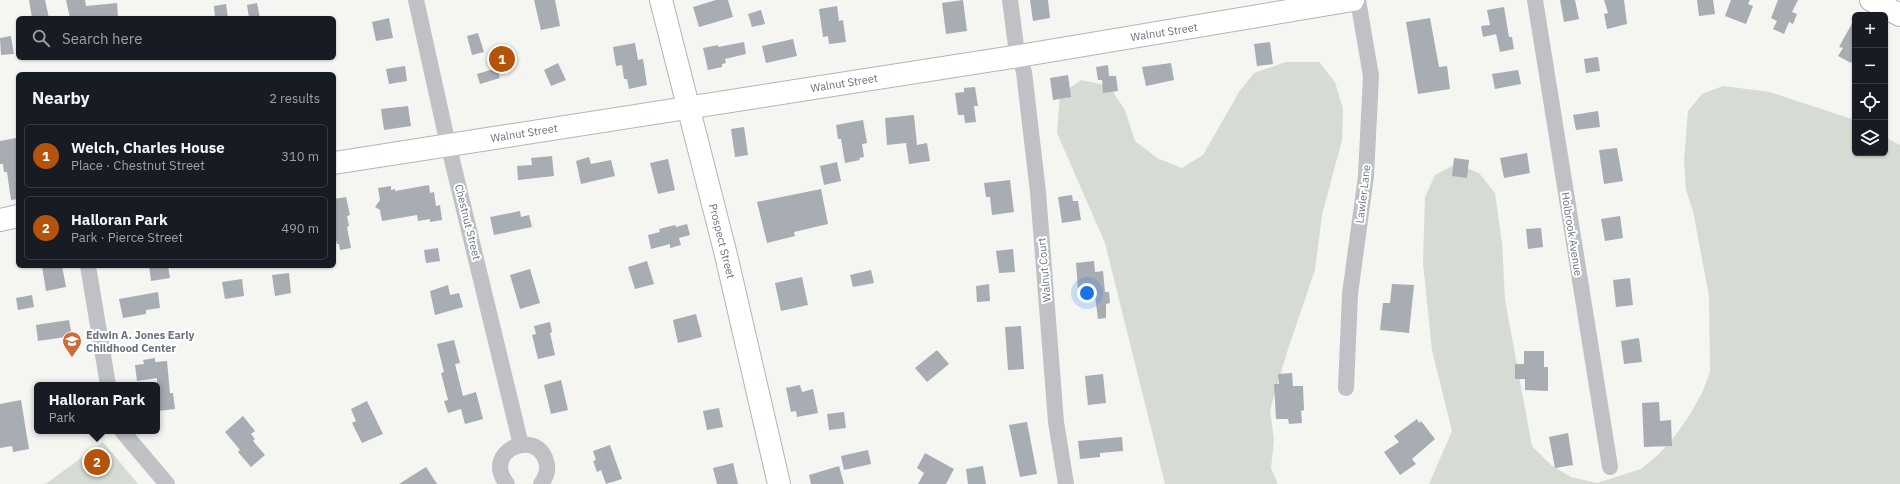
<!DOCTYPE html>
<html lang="en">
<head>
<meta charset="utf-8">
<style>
	body { margin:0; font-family:"IBM Plex Sans",sans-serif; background:#242831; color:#f1f3f6 }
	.controls { position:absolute; right:12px; top:12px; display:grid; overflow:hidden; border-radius:6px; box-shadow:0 1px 3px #0004 }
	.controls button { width:36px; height:36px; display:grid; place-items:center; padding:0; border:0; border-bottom:1px solid #363941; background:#171b24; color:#f1f3f6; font:20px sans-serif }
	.you { position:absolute; left:1087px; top:293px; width:14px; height:14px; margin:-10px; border:3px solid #fff; border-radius:50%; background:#1a73e8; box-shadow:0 0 0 6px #1a73e833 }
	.badge { display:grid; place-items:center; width:26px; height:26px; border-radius:50%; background:#b45309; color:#fff; font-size:13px; font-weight:700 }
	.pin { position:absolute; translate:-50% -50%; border:2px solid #fff; box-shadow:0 1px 4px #0006 }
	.popup { position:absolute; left:34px; top:382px; width:126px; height:52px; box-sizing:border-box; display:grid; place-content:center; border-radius:6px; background:#171b24; filter:drop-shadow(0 1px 3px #0005); font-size:13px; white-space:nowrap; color:#9ea1a6 }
	.popup b { font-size:15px; color:#f1f3f6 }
	.popup::after { content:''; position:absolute; left:50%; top:100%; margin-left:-8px; border:8px solid transparent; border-top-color:#171b24 }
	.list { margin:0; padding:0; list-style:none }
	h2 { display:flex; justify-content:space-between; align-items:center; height:52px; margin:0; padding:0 16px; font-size:17px }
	h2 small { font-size:13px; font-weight:400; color:#9ea1a6 }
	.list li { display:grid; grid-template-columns:26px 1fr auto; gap:12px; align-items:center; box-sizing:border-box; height:64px; margin:0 8px 8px; padding:0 8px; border:1px solid #363941; border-radius:6px }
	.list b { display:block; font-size:15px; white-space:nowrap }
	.list p { margin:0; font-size:13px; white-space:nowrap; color:#9ea1a6 }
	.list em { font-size:13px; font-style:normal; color:#9ea1a6 }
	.icon { flex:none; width:22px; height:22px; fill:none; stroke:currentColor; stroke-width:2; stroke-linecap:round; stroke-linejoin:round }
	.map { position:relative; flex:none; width:1900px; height:484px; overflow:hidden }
	.search { position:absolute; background:#171b24; box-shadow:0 1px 3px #0004; left:16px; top:16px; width:320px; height:44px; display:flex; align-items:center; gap:10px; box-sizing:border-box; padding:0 14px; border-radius:6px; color:#9ea1a6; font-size:15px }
	.panel { position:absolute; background:#171b24; box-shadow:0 1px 3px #0004; left:16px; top:72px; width:320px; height:196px; border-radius:6px }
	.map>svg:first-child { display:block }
	.green { fill:#d6dbd4 }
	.building { fill:#a8adb3 }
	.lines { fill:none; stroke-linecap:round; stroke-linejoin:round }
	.secondary-casing { stroke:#b1b5b9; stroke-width:24 }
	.street { stroke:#bfc1c5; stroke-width:16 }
	.secondary { stroke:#fff; stroke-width:22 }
	.labels { text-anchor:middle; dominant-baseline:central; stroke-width:4; stroke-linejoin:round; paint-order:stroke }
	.street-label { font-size:11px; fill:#68727f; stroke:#fff }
	.poi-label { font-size:11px; font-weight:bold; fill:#68727f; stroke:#fff; text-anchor:start }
</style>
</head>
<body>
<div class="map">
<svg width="1900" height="484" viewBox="0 0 1900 484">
	<rect width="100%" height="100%" fill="#f5f5f2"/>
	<g class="green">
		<path d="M1286 62H1319L1335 82 1343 109 1342 140 1322 215 1315 270 1287 352 1270 410 1274 440 1271 468 1278 484H1165L1105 243 1057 133 1060 95 1081 80 1109 86 1125 110 1135 141 1157 158 1182 168 1203 155 1239 92 1254 73Z"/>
		<path d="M1723 86 1770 92 1855 120V153H1885V137L1900 145V484H1429L1452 431 1432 350 1423 263 1425 197 1435 175 1456 164 1479 173 1495 193 1502 243 1505 300 1532 446 1551 465 1571 477 1597 483 1641 469 1659 454 1675 436 1689 416 1702 393 1710 372 1709 296 1693 211 1686 190 1684 161 1688 111 1702 94Z"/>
		<path d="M103 442 138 484H43L47 483Z"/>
	</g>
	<g class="building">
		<path d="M29 0H45L49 18H32Z"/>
		<path d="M66 0H85L86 6 117 3 118 18H70Z"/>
		<path d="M534 0H555L560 26 541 30Z"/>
		<path d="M716 0H728L733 17 699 27 693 7Z"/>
		<path d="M963 0 967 31 946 34 942 3Z"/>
		<path d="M1030 0H1048L1050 18 1033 21Z"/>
		<path d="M1560 0H1575L1579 19 1564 22Z"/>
		<path d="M1604 0H1624L1627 24 1607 29 1604 14 1608 13Z"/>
		<path d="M1697 0H1713L1715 14 1699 16Z"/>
		<path d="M1731 0H1750L1748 4 1753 6 1746 24 1725 16Z"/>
		<path d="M1778 0H1798L1792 12 1797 14 1793 24 1789 22 1784 34 1773 29 1777 21 1771 18Z"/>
		<path d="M257 3 260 18H249L247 5Z"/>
		<path d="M226 4 228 18H215L214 6Z"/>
		<path d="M837 6 839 21 843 20 846 42 829 44 828 36 823 37 819 9Z"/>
		<path d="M1504 7 1509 37H1512L1514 49 1500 52 1496 34 1483 37 1481 26 1490 25 1487 10Z"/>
		<path d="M761 10 765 24 752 27 748 14Z"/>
		<path d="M389 18 393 38 376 41 372 22Z"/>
		<path d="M1430 18 1439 67 1447 66 1450 89 1418 94 1406 22Z"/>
		<path d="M1855 18V55L1851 63 1838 56 1843 48 1839 47Z"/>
		<path d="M478 33 484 52 472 55 467 36Z"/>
		<path d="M11 36 14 54 1 55 0 38Z"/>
		<path d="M793 39 797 56 766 63 762 46Z"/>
		<path d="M744 42 746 54 725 59 726 63 722 64V67L708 70 703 48 718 45V47Z"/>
		<path d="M1270 42 1273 64 1257 66 1254 44Z"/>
		<path d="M635 43 638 60 643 59 647 85 629 89 627 79H624L622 65 616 66 613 47Z"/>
		<path d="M1598 57 1600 71 1586 73 1584 59Z"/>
		<path d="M558 63 566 80 551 86 544 70Z"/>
		<path d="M1171 63 1174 80 1146 86 1142 67Z"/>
		<path d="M1108 65 1109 76H1116L1118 91 1103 93 1102 80H1098L1096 67Z"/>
		<path d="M405 66 407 81 389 84 386 69Z"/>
		<path d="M497 68 500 78 480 84 477 74Z"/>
		<path d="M1518 70 1521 84 1495 89 1492 74Z"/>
		<path d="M1068 75 1071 97 1053 100 1050 78Z"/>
		<path d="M975 87 978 106H974L976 122 965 123 964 115H958L955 93 964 92V88Z"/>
		<path d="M408 106 411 126 384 130 381 109Z"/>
		<path d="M1598 111 1600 127 1576 130 1573 115Z"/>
		<path d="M914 115 917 145 927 143 930 161 909 164 906 143 887 145 885 118Z"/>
		<path d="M863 120 867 143 862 144 864 157 859 158 860 160 845 163 841 139H838L836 125Z"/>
		<path d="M744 127 748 155 735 157 731 129Z"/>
		<path d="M16 138 18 150V199L11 200 7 172H4L3 164H0V141Z"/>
		<path d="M1617 148 1623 181 1604 184 1599 150Z"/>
		<path d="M1527 153 1530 173 1504 178 1500 158Z"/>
		<path d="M552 156 554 176 518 180 517 166 532 165 531 158Z"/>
		<path d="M589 157 591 164 611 160 615 176 581 184 576 161Z"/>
		<path d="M1454 158 1469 160 1467 178 1452 176Z"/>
		<path d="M668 159 675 190 658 194 650 163Z"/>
		<path d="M837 162 841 181 824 185 820 166Z"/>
		<path d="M1010 180 1014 212 992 215 990 197H986L984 183Z"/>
		<path d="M429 185 430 193 434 192 436 206 440 205 442 220 430 222V219L418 221 417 215 382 221 380 210 375 207 380 200 378 188 391 186V190L395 189V191Z"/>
		<path d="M821 189 828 224 794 232 795 236 767 243 757 202Z"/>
		<path d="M1072 195 1073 201H1078L1081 220 1062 223 1058 197Z"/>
		<path d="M346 197 350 215 347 216 349 226 347 227 351 248 340 250 339 244H337L334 232V199Z"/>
		<path d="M520 211 521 217 529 215 532 227 494 235 490 217Z"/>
		<path d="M1620 216 1623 238 1605 241 1601 219Z"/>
		<path d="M687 224 690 235 679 238 681 245 670 248V244L651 249 648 235 660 232 659 229 675 225 676 227Z"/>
		<path d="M1541 228 1543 247 1528 249 1526 229Z"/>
		<path d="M438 248 440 261 426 263 424 250Z"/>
		<path d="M1013 249 1015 272 999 273 996 251Z"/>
		<path d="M647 261 654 284 635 289 628 267Z"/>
		<path d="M1094 261 1095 272 1103 271 1105 292H1109L1110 303 1106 304V318L1098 319 1094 288 1078 289 1076 263Z"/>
		<path d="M42 266H62L66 287 46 291Z"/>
		<path d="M149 266H168L170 278 151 281Z"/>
		<path d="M530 269 540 303 520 309 510 275Z"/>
		<path d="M871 270 874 283 853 287 850 275Z"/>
		<path d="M289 273 291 293 275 296 272 275Z"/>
		<path d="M802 277 808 305 781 311 775 283Z"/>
		<path d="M1630 278 1633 305 1616 307 1613 280Z"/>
		<path d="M242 279 244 296 225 299 222 282Z"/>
		<path d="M989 284 990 301 977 302 976 286Z"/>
		<path d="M1392 284 1414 285 1409 333 1380 330 1383 303H1390Z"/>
		<path d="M448 285 450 295 459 293 463 307 435 315 430 291Z"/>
		<path d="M158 292 160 308 146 310V314L123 318 119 299Z"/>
		<path d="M32 295 34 307 18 310 16 298Z"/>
		<path d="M696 314 702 337 678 343 673 320Z"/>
		<path d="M69 320 72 336 38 341 36 325Z"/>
		<path d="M550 322 552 332 550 333 555 355 538 359 532 335 536 334 534 326Z"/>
		<path d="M1021 326 1024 369 1008 370 1005 327Z"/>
		<path d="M1639 338 1642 362 1624 364 1621 341Z"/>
		<path d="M454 340 460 363 455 364 463 396 476 392 483 419 465 424 461 409 448 413 444 401 448 400 441 373 444 372 437 344Z"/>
		<path d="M937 350 949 364 927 382 915 368Z"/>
		<path d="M1524 351H1544V367H1548V391L1525 390V379H1515V364H1524Z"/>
		<path d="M155 358V362L167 361 170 393H173L175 409 158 411 157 409V378L137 381 135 365 144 364 143 360Z"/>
		<path d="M1292 373 1293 386H1303L1304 410 1301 411 1302 423 1289 424 1288 419H1276L1274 384H1279L1278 374Z"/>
		<path d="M1103 374 1106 403 1088 405 1085 376Z"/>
		<path d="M561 380 568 410 551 414 544 385Z"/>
		<path d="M800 385 802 392 813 389 818 413 797 417 796 411 791 412 786 388Z"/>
		<path d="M21 400 29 449 13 452 12 446 0 448V404Z"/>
		<path d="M367 401 383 434 362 443 352 423 356 421 351 409Z"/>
		<path d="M1659 402 1660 421 1671 420 1672 446 1644 447 1642 403Z"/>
		<path d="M719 408 723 427 707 430 703 411Z"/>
		<path d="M844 412 846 428 829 430 827 414Z"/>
		<path d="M243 416 255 431 251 434 255 439 253 441 265 455 251 467 238 452 240 450 225 432Z"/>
		<path d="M1417 419 1419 423 1421 421 1435 439 1412 459 1416 464 1400 475 1384 452 1399 442 1394 436Z"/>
		<path d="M1027 422 1037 474 1020 477 1009 425Z"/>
		<path d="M1568 433 1573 465 1555 468 1549 437Z"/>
		<path d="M1122 437 1123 451 1100 453V457L1080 459 1078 441Z"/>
		<path d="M610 445 622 479 606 484 601 470 597 472 593 461 596 460 593 451Z"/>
		<path d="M868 450 871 464 844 470 841 456Z"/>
		<path d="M925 453 954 469 946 484H918L924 473 917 468Z"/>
		<path d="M733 463 738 484H717L713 468Z"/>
		<path d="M839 466 844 484H811L809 475Z"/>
		<path d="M983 466 986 484H968L966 469Z"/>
		<path d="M426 467 437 484H399Z"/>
	</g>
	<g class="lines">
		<g class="secondary-casing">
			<g id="secondary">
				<path d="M661 0 726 255 779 484"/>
				<path d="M1871 0 1900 15"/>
				<path d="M334 163 1019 56 1353 0"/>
				<path d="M0 220 18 216"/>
			</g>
		</g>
		<g class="street">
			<path d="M416 0 445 131 521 445"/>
			<path d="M1010 0 1016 46 1024 72 1038 192 1056 422 1066 484"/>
			<path d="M1535 0 1610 467"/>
			<path d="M88 266 108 385"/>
			<path d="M1346 388 1350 294 1366 176 1371 76 1358 0"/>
			<path d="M122 431 167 484"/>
			<path d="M507 484C481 452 536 427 546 461 549 469 546 477 541 484"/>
		</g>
		<use href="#secondary" class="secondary"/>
	</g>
	<defs>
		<g id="school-pin" transform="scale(1)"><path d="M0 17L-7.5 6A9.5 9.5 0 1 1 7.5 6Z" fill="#ce6c39" stroke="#fff"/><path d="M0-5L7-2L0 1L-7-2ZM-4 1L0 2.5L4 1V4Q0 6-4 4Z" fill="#fff"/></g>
	</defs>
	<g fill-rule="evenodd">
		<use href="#school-pin" x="72" y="341"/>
	</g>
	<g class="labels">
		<g class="street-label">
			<text transform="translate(1164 32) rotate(-9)">Walnut Street</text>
			<text transform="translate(844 83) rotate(-9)">Walnut Street</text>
			<text transform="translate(524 133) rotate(-9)">Walnut Street</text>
			<text transform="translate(1363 194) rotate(-83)">Lawler Lane</text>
			<text transform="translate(468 222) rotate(76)">Chestnut Street</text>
			<text transform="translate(1572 234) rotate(81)">Holbrook Avenue</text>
			<text transform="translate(722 241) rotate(76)">Prospect Street</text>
			<text transform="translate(1044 270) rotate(-95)">Walnut Court</text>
		</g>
		<g class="poi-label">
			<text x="86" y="335">Edwin A. Jones Early<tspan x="86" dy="13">Childhood Center</tspan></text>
		</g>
	</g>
</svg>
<div class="controls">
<button>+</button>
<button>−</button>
<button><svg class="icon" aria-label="locate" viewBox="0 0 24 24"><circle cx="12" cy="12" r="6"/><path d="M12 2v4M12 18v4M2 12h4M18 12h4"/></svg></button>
<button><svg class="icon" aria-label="layers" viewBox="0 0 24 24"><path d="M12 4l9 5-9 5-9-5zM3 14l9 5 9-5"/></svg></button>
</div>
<div class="you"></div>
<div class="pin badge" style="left:502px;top:59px">1</div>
<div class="pin badge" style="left:97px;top:462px">2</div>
<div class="popup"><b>Halloran Park</b>Park</div>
<div class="search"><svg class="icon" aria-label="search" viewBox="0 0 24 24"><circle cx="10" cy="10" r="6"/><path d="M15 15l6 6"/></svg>Search here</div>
<section class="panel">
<h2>Nearby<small>2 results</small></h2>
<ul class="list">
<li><span class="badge">1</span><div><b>Welch, Charles House</b><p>Place · Chestnut Street</p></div><em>310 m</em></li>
<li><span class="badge">2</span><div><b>Halloran Park</b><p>Park · Pierce Street</p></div><em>490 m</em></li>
</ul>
</section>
</div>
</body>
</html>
